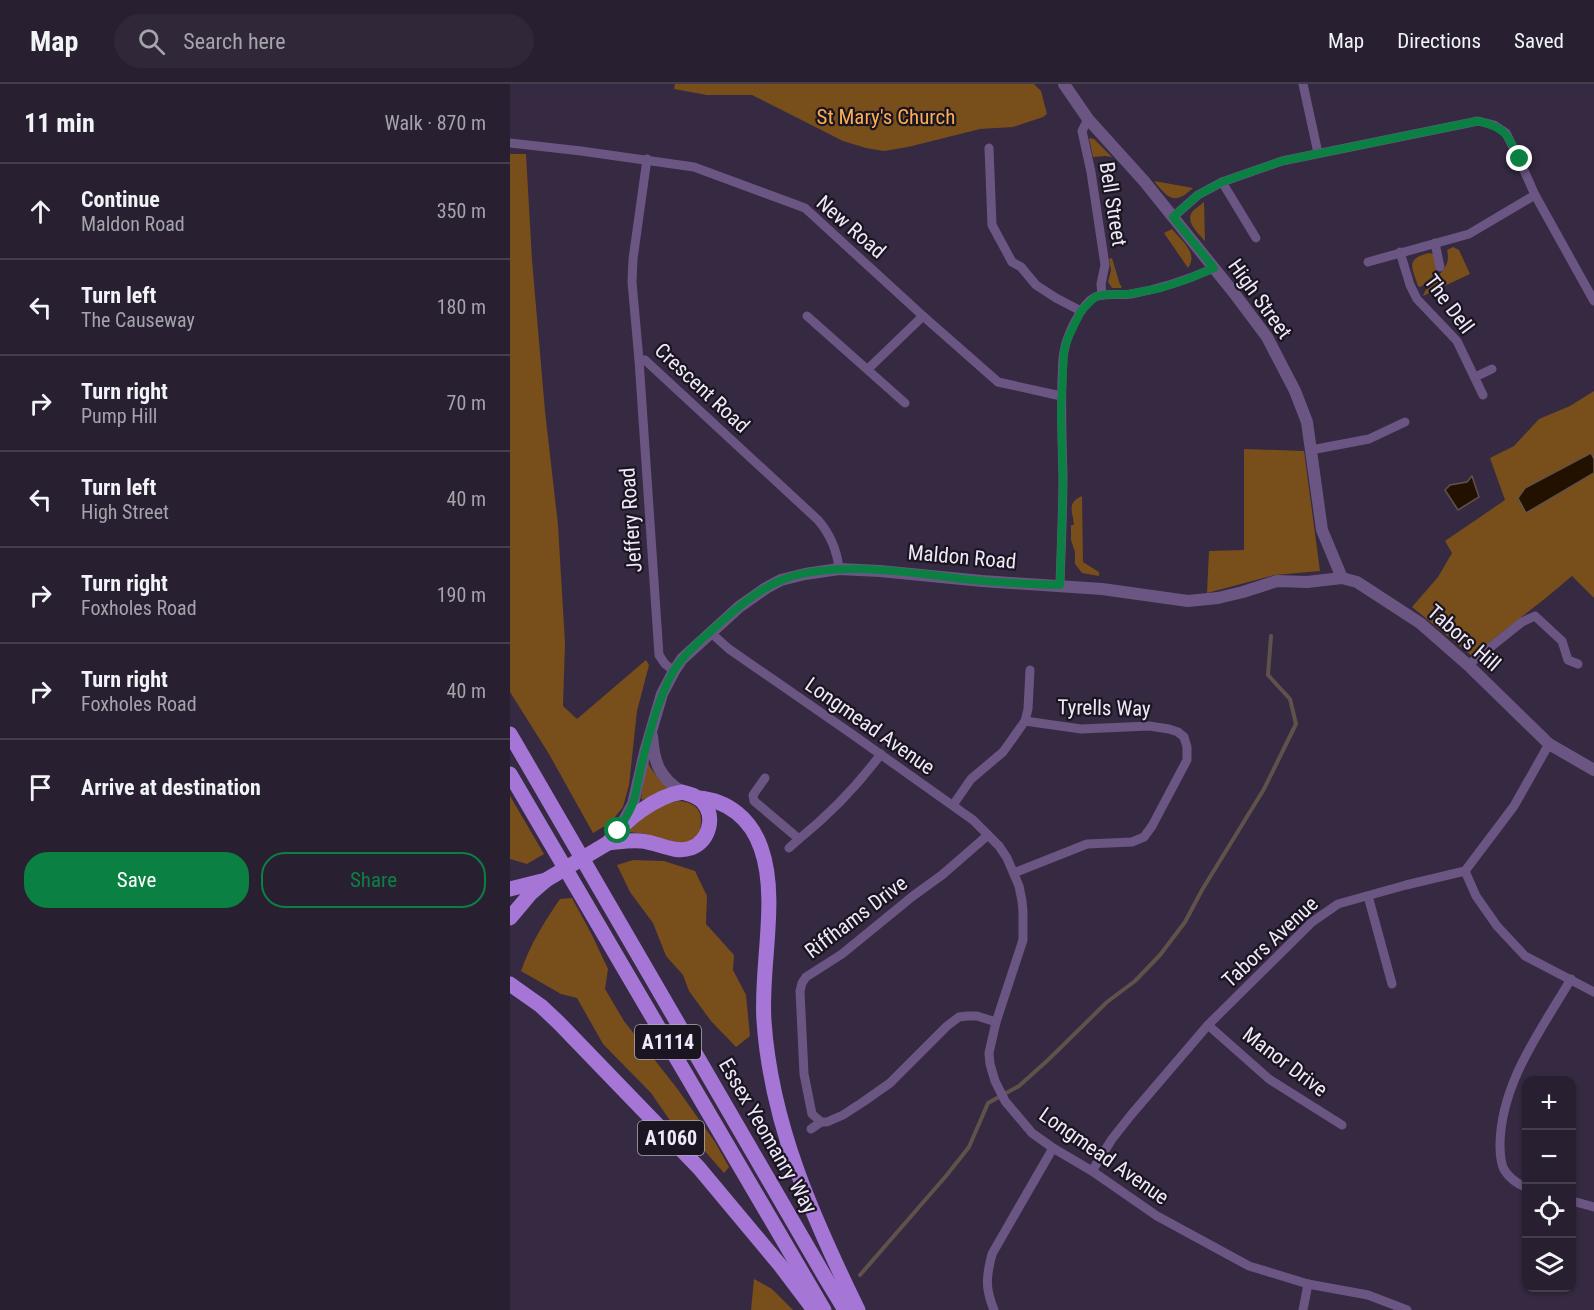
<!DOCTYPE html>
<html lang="en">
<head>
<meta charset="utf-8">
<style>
	body { margin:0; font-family:"Roboto Condensed",sans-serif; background:#302839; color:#f1f3f6 }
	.controls { position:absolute; right:18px; bottom:18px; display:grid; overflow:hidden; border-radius:12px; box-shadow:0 2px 4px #0004 }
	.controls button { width:54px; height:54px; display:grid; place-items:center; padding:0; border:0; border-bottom:2px solid #443e4d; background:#282031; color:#f1f3f6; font:30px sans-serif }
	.stop { position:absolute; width:18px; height:18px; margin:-14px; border:4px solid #0b8043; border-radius:50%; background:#fff }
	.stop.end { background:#0b8043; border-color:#fff; box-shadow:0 2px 6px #0008 }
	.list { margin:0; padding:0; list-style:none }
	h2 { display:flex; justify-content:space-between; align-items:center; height:78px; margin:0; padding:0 24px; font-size:26px }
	h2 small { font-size:20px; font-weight:400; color:#a5a3ab }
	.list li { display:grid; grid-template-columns:39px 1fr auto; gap:18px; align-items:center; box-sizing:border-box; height:96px; padding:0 24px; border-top:2px solid #443e4d }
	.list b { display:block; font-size:22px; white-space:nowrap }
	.list p { margin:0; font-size:20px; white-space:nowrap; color:#a5a3ab }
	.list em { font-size:20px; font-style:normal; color:#a5a3ab }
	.actions { display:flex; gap:12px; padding:18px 24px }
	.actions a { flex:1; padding:14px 0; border:2px solid #0b8043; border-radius:24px; text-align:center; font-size:21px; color:#0b8043 }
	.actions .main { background:#0b8043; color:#fff }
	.icon { flex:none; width:33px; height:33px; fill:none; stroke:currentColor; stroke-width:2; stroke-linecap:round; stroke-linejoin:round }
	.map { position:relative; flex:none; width:1084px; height:1226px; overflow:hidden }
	header { display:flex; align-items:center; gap:36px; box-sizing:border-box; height:84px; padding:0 30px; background:#282031; border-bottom:2px solid #443e4d }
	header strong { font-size:28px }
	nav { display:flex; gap:33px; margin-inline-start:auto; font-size:21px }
	.search { width:420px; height:54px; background:#302839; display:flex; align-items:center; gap:15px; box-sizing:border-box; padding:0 21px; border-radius:33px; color:#a5a3ab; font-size:22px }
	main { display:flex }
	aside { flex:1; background:#282031 }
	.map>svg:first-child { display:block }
	.green { fill:#784e1a }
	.water { fill:#231100; stroke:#60524a; stroke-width:1.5 }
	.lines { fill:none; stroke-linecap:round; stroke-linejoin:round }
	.stream { stroke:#60524a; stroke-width:4 }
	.minor { stroke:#6b5583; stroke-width:9 }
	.tertiary { stroke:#6b5583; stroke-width:12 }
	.primary { stroke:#a576d5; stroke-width:15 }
	.primary-bridge { stroke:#a576d5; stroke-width:15 }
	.route { stroke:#0b8043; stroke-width:8 }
	.labels { text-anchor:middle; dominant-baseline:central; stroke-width:4.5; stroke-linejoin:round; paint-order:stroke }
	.shield { fill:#1a1520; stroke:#afa9b7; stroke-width:1.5 }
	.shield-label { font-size:20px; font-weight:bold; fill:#efe8f8 }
	.park-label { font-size:21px; fill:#fcad54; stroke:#1a1520 }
	.street-label { font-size:21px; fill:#efe8f8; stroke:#1a1520 }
</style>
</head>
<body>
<header>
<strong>Map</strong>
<div class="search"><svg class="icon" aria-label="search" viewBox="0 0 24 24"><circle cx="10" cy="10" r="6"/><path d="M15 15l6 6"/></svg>Search here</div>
<nav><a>Map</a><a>Directions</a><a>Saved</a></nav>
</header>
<main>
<aside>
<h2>11 min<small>Walk · 870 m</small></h2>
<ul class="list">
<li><svg class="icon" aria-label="ahead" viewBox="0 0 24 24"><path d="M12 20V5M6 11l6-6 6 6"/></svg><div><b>Continue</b><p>Maldon Road</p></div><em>350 m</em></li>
<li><svg class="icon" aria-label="left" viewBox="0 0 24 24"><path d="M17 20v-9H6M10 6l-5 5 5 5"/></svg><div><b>Turn left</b><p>The Causeway</p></div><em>180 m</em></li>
<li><svg class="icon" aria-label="right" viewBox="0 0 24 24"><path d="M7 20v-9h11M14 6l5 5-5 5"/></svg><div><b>Turn right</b><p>Pump Hill</p></div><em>70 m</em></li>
<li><svg class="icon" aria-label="left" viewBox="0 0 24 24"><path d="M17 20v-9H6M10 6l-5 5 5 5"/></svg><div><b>Turn left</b><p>High Street</p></div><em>40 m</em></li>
<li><svg class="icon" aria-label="right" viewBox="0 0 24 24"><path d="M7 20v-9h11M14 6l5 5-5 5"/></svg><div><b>Turn right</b><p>Foxholes Road</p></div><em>190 m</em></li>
<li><svg class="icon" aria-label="right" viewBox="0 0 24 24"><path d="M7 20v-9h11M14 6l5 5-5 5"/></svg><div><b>Turn right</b><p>Foxholes Road</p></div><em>40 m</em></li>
<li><svg class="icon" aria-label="arrive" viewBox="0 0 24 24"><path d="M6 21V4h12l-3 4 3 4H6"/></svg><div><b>Arrive at destination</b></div></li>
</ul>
<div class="actions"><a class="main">Save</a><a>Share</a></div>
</aside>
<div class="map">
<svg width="1084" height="1226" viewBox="0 0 1084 1226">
	<rect width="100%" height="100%" fill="#352a41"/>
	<g class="green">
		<path d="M165 0H524L531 7 537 30 533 33 503 43 470 45 398 63 374 67 356 64 333 57 242 11H197L164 5Z"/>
		<path d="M579 54 584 55 602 73 595 72 583 73Z"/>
		<path d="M0 70H16L22 176 35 327 48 441 55 559 53 622 67 635 136 576 139 581 127 627 119 701 113 723 100 739 83 749 39 670 0 608Z"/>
		<path d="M644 97 683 104C664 122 658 114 644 97Z"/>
		<path d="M694 118 695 157C689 150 675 138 682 128 685 124 691 121 694 118Z"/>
		<path d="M662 145C671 156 689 169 678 184L654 149Z"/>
		<path d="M943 163 949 166 960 190 913 212C919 194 943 188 937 166Z"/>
		<path d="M919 169 924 170C925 173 926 176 927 180 928 189 918 200 910 203L908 202C902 183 895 175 919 169Z"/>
		<path d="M602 174 610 201 612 202 611 204H602L598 198 601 186 599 175Z"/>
		<path d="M1084 307V514L1062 492 1037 513 962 572 902 523 928 493 942 469 935 457 995 416 980 374 1004 362 1029 335 1060 322Z"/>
		<path d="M734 365 794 367 810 487 765 491 697 509 699 467 734 466Z"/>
		<path d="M572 412 573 478 589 488V492L572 489 565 480V468L561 456V441H564C563 428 556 419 572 412Z"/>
		<path d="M137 679H138C144 690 150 696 158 704L132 716 131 714Z"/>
		<path d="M0 712 34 770 17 780 0 775Z"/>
		<path d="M170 717C191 720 194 732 189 750L175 760 148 754 137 750 118 748C135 732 146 720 170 717Z"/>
		<path d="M123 776 154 777 185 787 197 812 196 840 224 871 223 886 236 911 240 952 226 963 201 937 179 907 173 891 156 872 143 839 120 808 107 781Z"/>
		<path d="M62 814 82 851 98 885 95 905 114 937 166 1003 205 1058 219 1083 214 1089 193 1065 177 1049 161 1038 141 1009 93 960 67 914 51 910 11 887C20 861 34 838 50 815Z"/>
		<path d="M244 1195 262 1205 283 1226H241Z"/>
	</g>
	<g class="water">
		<path d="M1081 369 1084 375V389L1016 429 1008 414 1015 404Z"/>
		<path d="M962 392 969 413 948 426 935 406 940 401 957 398Z"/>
	</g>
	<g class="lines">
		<path class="stream" d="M350 1191 436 1092 459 1063 478 1019 509 1002 538 976 597 918 625 897 650 871 675 838 692 806 754 705 786 640 780 615 758 591 761 552"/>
		<g class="minor">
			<path d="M793 0 808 69"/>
			<path d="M578 35 572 47 581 88 595 181 591 200 592 211"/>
			<path d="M0 59 71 67 184 83 295 124 413 232 488 298 551 312"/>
			<path d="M479 64 482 141 502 178 511 183 526 201 546 214 571 227"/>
			<path d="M137 75 123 175 122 198 129 276 149 571 155 580 164 587"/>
			<path d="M712 98 746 154"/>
			<path d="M663 133 688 111 712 98 772 77 968 37 984 41 996 49 1009 75 1025 111 1084 217"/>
			<path d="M925 159 930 183"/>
			<path d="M890 168 900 201 907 215 947 257 973 311"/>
			<path d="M858 178 959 150 1025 111"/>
			<path d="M297 232 395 319"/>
			<path d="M129 276H135L308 436C321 451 327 466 329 485"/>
			<path d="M358 285 413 232"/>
			<path d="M965 293 982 285"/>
			<path d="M801 366 859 355 895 338"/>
			<path d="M550 501C551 465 553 428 553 391 552 359 551 327 552 295 553 286 552 277 554 268 556 253 571 220 585 213 595 208 610 212 621 210 650 205 677 196 704 184"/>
			<path d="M200 548 219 565 339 648 463 736 489 762 497 774 509 802 512 817 513 828V856L486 938 479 969 480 980 485 997 495 1017 522 1049 543 1064 582 1087 647 1132 739 1182 798 1200 858 1211 897 1226"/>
			<path d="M958 581 1012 538 1025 532 1052 557 1058 576 1068 580"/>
			<path d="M515 637 518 625 520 586"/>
			<path d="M255 694 243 711 244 717 289 755C320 730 347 702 371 670"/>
			<path d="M443 721 461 695 493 668 515 637 571 645 639 642 659 645 668 648 674 653 677 663V676L642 742 634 753 622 758 577 760 504 789"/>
			<path d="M478 751 432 791 403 812 332 870 296 893 292 899 290 907 294 990 302 1030 311 1038H317L333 1031 353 1018 380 999 437 942 449 933 457 932H467L486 938"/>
			<path d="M279 764 289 755"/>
			<path d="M955 787 966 812 987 842 1015 872 1084 908"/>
			<path d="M858 812 882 900"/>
			<path d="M698 941 759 995 832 1041"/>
			<path d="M301 1045 311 1038"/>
			<path d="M582 1087 602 1055 621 1031 698 941 802 838 828 820 896 801 955 787 1004 722 1039 660"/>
			<path d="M1017 1104C1008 1100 1000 1095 995 1087 990 1080 990 1068 990 1060 991 999 1031 946 1061 895"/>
			<path d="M1062 1117 1084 1123"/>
			<path d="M484 1226C475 1204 476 1193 482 1170L543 1064"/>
			<path d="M793 1226 798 1200"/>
		</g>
		<g class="tertiary">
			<path d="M554 0 578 35 634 97 724 209 757 253 785 307 797 338 812 446 832 494"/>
			<path d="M142 652C144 679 149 693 172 708"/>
			<path d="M112 740 123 720 135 668 152 610 164 587 172 575 229 523 256 504 271 496 295 490 329 485 370 487 472 497 592 505 678 517 708 514 733 508 767 497 797 498 832 494 847 498 910 539 958 581 1039 660 1084 686"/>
		</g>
		<g class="primary">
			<path d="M0 650 315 1193 335 1226"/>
			<path d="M0 690 314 1226"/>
			<path d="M172 708C180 710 187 712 193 718 206 733 199 757 181 764 164 770 147 758 131 757 120 756 109 758 98 759 116 736 143 713 172 708Z"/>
			<path d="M188 714C218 716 241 735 251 764 269 814 250 884 254 937 261 1040 303 1134 348 1226"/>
			<path d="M0 805 32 797"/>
			<path d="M0 834 21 809 36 796"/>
			<path d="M0 900 31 922 49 939 189 1084 270 1181 304 1226"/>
		</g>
		<path class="primary-bridge" d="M36 796 98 759"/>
	</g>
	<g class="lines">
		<path class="route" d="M108 747C113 738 120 728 123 719 127 707 128 695 131 683 139 651 147 617 163 588 174 569 194 554 210 539 228 523 247 507 269 497 324 474 406 490 463 496 492 499 521 500 550 501L553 403 551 327 554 267 558 254 571 227 585 213 592 211 619 210 651 204 678 195 704 184 663 133 688 111 712 98 772 77 968 37C996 44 997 50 1010 75"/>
	</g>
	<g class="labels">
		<g class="shield">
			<rect x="125" y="941" width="66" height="34" rx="4.5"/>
			<rect x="128" y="1037" width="66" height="34" rx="4.5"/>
		</g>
		<g class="shield-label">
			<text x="158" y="958">A1114</text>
			<text x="161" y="1054">A1060</text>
		</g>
		<g class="park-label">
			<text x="376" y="33">St Mary's Church</text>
		</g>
		<g class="street-label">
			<text transform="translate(603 120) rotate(81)">Bell Street</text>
			<text transform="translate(341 143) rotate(41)">New Road</text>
			<text transform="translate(750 215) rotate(54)">High Street</text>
			<text transform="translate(939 220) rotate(53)">The Dell</text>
			<text transform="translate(192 304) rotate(43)">Crescent Road</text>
			<text transform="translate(121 436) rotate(-94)">Jeffery Road</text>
			<text transform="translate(452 473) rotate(5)">Maldon Road</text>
			<text transform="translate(954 554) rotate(41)">Tabors Hill</text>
			<text transform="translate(594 624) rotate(1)">Tyrells Way</text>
			<text transform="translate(360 642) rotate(35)">Longmead Avenue</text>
			<text transform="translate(346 833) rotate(-37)">Riffhams Drive</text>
			<text transform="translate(760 858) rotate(-43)">Tabors Avenue</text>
			<text transform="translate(775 978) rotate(37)">Manor Drive</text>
			<text transform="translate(258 1052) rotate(60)">Essex Yeomanry Way</text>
			<text transform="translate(594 1072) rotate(35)">Longmead Avenue</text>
		</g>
	</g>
</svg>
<div class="controls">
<button>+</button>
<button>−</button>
<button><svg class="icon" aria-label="locate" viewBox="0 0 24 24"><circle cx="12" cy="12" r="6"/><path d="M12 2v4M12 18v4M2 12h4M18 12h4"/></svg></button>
<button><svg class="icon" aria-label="layers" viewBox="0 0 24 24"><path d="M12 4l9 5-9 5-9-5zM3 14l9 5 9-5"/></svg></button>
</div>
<div class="stop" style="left:108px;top:747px"></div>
<div class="stop end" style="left:1010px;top:75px"></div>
</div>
</main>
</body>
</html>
